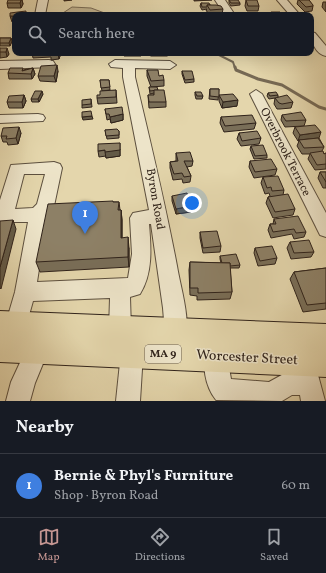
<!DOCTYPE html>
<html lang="en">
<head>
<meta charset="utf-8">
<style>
	body { margin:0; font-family:Vollkorn,serif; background:#242831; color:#f1f3f6 }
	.you { position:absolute; left:192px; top:203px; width:14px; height:14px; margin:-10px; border:3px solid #fff; border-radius:50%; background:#1a73e8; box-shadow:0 0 0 6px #1a73e833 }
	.badge { display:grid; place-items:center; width:26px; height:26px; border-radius:50%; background:#c59692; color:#fff; font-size:13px; font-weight:700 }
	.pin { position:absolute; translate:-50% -33px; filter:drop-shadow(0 1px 2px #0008) }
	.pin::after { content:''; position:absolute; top:21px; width:14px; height:12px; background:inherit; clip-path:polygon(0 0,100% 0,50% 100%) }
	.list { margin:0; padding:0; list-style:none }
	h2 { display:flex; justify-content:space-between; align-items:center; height:52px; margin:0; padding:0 16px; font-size:17px }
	h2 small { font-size:13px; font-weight:400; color:#9ea1a6 }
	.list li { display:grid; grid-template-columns:26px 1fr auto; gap:12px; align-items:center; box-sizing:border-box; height:64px; padding:0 16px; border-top:1px solid #363941 }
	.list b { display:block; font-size:15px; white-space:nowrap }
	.list p { margin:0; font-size:13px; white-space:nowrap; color:#9ea1a6 }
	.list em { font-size:13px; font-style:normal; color:#9ea1a6 }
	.icon { flex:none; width:22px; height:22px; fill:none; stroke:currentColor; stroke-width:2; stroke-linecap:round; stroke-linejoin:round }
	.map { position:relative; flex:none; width:326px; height:401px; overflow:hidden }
	.search { position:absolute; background:#171b24; box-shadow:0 4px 16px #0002; left:12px; right:12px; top:12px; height:44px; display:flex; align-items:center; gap:10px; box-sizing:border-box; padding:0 14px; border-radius:8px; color:#9ea1a6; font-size:15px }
	.sheet { height:116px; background:#171b24 }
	nav { display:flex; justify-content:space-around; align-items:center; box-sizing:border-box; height:56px; border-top:1px solid #363941; background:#171b24; font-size:11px; color:#9ea1a6 }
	nav a { display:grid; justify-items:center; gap:2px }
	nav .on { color:#c59692 }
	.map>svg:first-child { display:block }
	.green { fill:#c5b793; stroke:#7a6c56 }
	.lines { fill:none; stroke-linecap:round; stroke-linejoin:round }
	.stream-far1 { stroke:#766954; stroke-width:2 }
	.stream { stroke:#766954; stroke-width:3 }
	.minor-casing { stroke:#5c4f3e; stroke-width:2 }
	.highway-casing { stroke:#2f221a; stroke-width:2 }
	.minor { fill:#ede4c9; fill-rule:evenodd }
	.highway { fill:#e4d6ac; fill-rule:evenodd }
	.wall { fill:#796e58; stroke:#2f221a }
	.shaded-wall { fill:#635a47; stroke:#2f221a }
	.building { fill:#8d8066; stroke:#2f221a }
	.labels { text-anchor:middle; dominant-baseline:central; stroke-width:3; stroke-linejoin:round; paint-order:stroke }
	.shield { fill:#ede4c9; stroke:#685c4e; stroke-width:1 }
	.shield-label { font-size:11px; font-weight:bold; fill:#2f221a }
	.street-label { font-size:12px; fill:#2f221a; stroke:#ede4c9 }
	.near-street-label { font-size:14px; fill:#2f221a; stroke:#ede4c9 }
</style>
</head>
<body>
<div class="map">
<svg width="326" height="401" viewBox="0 0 326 401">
	<rect width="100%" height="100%" fill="#e4d6ac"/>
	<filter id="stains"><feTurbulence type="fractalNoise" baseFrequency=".005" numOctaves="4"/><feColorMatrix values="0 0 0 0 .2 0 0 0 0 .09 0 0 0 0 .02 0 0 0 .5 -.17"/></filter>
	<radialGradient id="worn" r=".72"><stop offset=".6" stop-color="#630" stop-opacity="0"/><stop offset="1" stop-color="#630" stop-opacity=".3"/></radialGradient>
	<path class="green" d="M72 7 91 8 110 15H67L63 13Z"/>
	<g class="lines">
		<path class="stream-far1" d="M215 53 233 62 235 68"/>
		<path class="stream" d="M235 67 236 70 258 79 282 85 319 107 326 109"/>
		<g class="minor-casing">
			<g id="minor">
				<path d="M38 0H48L45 15H35Z"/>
				<path d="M215 0H225L235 15H225Z"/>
				<path d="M277 0H287L300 15H290Z"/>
				<path d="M311 32 315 33 326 46V56C315 54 311 41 311 32Z"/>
				<path d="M49 60 53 61 55 64 53 67 0 69V61Z"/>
				<path d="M115 60 170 61 176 65 170 69 135 68V77C150 140 165 202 177 266 180 286 192 322 184 341L176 344 168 341 165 333 163 308 151 224H149C151 248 153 273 140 294L130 297 131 330 128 338 120 341 112 338 109 330 110 298 33 301 24 333 16 337 8 333 5 326 15 292 28 222H0V200L11 165 54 162 60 164 62 168 54 206 47 217 37 282 128 278 132 254 130 218 133 213 149 210 123 77V68L111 67 109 64ZM24 174H45L37 204 33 208 15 209Z"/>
				<path d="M256 90 262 94 326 213V237L320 235 250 94Z"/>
				<path d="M38 114 43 115 45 118 43 121 0 123V115Z"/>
				<path d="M38 338 46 341 49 349 35 383 30 401H6L11 382 30 341Z"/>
				<path d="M132 342 140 345 143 353 140 401H116L121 353 124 345Z"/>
				<path d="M216 345 224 348 227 356 231 379 269 382 289 371H310L318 375 325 401H301L300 395H292L282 401 216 400C205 386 201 364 208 348Z"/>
			</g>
		</g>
		<g class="highway-casing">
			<path id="highway" d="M0 311 326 324V377L0 362Z"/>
		</g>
		<use href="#minor" class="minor"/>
		<use href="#highway" class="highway"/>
	</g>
	<g class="wall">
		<path d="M22 0 23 4 21 8H8L7 3Z"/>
		<path d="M194 0H212L194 1Z"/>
		<path d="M229 0 240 3V5L231 6 229 3Z"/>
		<path d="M246 0 259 6 258 11H247L245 6Z"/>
		<path d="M298 0H309L313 6 312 11 305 12 297 4Z"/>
		<path d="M323 2H326V12L322 7Z"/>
		<path d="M201 3 210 5 223 9 222 14 209 15 206 10 207 9 202 10 200 6Z"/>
		<path d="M0 38H11L12 41 10 46H0Z"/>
		<path d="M0 48 9 54 7 57 0 58Z"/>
		<path d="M32 53H61L59 59 51 60V57L33 58Z"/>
		<path d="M124 53H142L141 56H124Z"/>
		<rect x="151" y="53" width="16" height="3"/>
		<path d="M296 53H308L307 54 297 55Z"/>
		<path d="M33 68 35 74 32 79H9L8 73Z"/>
		<path d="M147 70 159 76 164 80V86L151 87 147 76Z"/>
		<path d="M58 71 56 82 40 81 38 76Z"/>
		<path d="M182 71 194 79V82L185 83 182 74Z"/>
		<path d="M100 80H109L110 90 102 91Z"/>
		<path d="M149 87 158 90 166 102V107L149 108 148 95H154V93L150 94Z"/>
		<path d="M210 89H219L218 100 209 99Z"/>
		<path d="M116 90 117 103 98 104 97 98 100 95Z"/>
		<path d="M195 92 203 96 202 99H196L195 95Z"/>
		<path d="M268 93 278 95V97L293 102 291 108 280 109H277L274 104 275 98 269 99 267 96Z"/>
		<path d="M43 94 39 102H32L31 99Z"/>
		<path d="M24 95 26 101 23 108H9L7 102Z"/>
		<path d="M219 95 237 106 222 108 219 101Z"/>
		<path d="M91 99 92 107 82 108V105Z"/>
		<path d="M105 109 123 114V120L111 123 110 119 107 120Z"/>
		<path d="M282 115 306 120 304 126 285 127 281 120Z"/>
		<path d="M221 117 256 123 254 129 224 132 220 123Z"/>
		<path d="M295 127 319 138 324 147 322 151 324 154 326 153V169L315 170 308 159 310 154H302L297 146 299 141H298L293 133Z"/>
		<path d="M105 130 119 131V138L107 139Z"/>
		<path d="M21 133 18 144 8 145 7 142H3L1 136Z"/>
		<path d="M239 133 261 138 259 144 241 146 237 139Z"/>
		<path d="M251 146 267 155V158L254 159 250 149Z"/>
		<path d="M120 149V156L106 158V156L99 157 98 151Z"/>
		<path d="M176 153 193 161 192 166 187 167 191 176 190 182 183 183 182 179 173 180 170 168V162L176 161Z"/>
		<path d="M250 161 277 169 275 175 254 178 249 167Z"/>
		<path d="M320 172H326V188H323L318 178Z"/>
		<path d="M263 177 284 190 283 195 295 209 293 215 273 218 266 203 268 197 270 196 269 193 265 194 261 183Z"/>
		<path d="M172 196 191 212 176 214 172 201Z"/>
		<path d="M113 202H119L120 210H121L122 220V238L129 248V267L40 272 36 262Z"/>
		<path d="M274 219 306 232 304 237 294 239 292 234 271 238 268 230 270 224H273Z"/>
		<path d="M200 232 221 246 220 252 203 253 200 238Z"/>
		<path d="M290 242 314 252 311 257 291 259 287 248Z"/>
		<path d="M255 248 277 258 275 264 258 266 254 253Z"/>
		<path d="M220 256 240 265 239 268H230L232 292 230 299 197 300V296L190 295 189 270 190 262 221 263 220 259Z"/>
		<path d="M326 268V309L303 312 290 279 294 272Z"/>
	</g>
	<g class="shaded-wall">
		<path d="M21 0H22L23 4 21 8 20 3Z"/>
		<path d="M64 0H72L64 1Z"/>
		<path d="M10 16H15V21L12 22Z"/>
		<path d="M11 38 12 41 10 46 9 43Z"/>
		<path d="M7 48 9 54 7 57 6 52Z"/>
		<path d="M58 53H61L59 59 58 54Z"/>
		<path d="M57 65 58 71 56 82 54 76Z"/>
		<path d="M33 68 35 74 32 79 31 74Z"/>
		<path d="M42 91 43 94 39 102 38 99Z"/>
		<path d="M24 95 26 101 23 108 22 102Z"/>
		<path d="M238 100 237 106 222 108 223 102Z"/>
		<path d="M123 114V120L111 123 110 117Z"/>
		<path d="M92 116 93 119 83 120 82 117Z"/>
		<path d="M19 127 21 133 18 144 16 138Z"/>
		<path d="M321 132 319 138 299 140V141H298L300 135Z"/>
		<path d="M120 143V156L106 158 105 152Z"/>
		<path d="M191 206V212L176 214V209Z"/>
		<path d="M121 210 122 220V248L121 238Z"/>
		<path d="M13 220 16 229 1 289 0 288V267Z"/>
		<path d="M128 237 129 248V267L128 257Z"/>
	</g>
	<g class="building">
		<path d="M8 0H21L20 3H7Z"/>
		<path d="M229 0H238L240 3H231Z"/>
		<path d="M246 0H257L259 6H248Z"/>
		<path d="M299 0H309L313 5V6L306 7Z"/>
		<path d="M201 3H209L210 5H207V7H202Z"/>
		<path d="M207 5H216L221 6 223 9 210 10Z"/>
		<path d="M26 11V14L15 15V16H10V13Z"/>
		<path d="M271 12H280L282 15H273Z"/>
		<rect x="50" y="14" width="9" height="1"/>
		<path d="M0 38H11L9 43H0Z"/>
		<path d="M0 48H7L6 52H0Z"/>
		<rect x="50" y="53" width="8" height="1"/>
		<path d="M57 65 54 76H38L41 66Z"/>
		<path d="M10 68H23L22 71 33 68 31 74 8 73Z"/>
		<path d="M147 70H158L159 76 163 75 164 80 151 81Z"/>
		<path d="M182 71H192L194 79 185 80Z"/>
		<path d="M100 80H109L110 87 101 88Z"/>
		<path d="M149 87H157L158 90 150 91Z"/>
		<path d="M210 89H219V97L210 96Z"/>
		<path d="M116 90V97L97 98V95H100V91Z"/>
		<path d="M154 90H164L166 102H149L148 95H154Z"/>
		<path d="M35 91H42L38 99H31Z"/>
		<path d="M195 92H201L203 96H197Z"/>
		<path d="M276 92 278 95 270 96 268 93Z"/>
		<path d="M233 94 238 100 223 102 219 95Z"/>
		<path d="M24 95 22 102H7L9 96Z"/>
		<path d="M287 95 293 102 282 104 279 103 275 98Z"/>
		<path d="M91 99V104L82 105V100Z"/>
		<path d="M122 107 123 114 110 117 109 114H106L105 109Z"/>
		<path d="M91 111 92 116 82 117V112Z"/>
		<path d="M301 112 306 120 286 121 282 115Z"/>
		<path d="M252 115 256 123 225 126 221 117Z"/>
		<path d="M315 125 321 132 300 135 295 127Z"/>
		<path d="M19 127 16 138 6 139 7 136H1L3 128Z"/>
		<path d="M117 129 119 131V135L106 136 105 130Z"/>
		<path d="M257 131 261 138 242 141 239 133Z"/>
		<path d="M318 138 324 147 304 148 299 140Z"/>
		<path d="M120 143V150L105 152V150L98 151V144Z"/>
		<path d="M263 145 267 155 255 156 251 146Z"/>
		<path d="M323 151 324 154 326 153V164L317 165 310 153Z"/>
		<path d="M190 152 193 161H184L191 176 184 177 182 173 174 174 170 162 178 161 176 153Z"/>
		<path d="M271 159 277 169 255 172 250 161Z"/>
		<path d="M320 172H326V182Z"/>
		<path d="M278 176 284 190 272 191 271 187 267 188 263 177Z"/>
		<path d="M187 193 191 206 176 209 172 196Z"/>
		<path d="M288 194 295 209 275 212 268 197Z"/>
		<path d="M113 201V202H119L118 210H121V238L128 237V257L36 262 48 204Z"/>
		<path d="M298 216 306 232 296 233 294 229 273 232 270 224H276L274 219Z"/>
		<path d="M13 220 0 267V221Z"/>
		<path d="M217 231 221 246 203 248 200 232Z"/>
		<path d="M309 240 314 252 294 253 290 242Z"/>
		<path d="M272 246 277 258 260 261 255 248Z"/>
		<path d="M236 254 240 265 230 266V263H222L220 256Z"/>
		<path d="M190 262 230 263 232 292 198 293V288H190Z"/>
		<path d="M326 268V303L307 305 294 272Z"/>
	</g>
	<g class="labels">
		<rect class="shield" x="145" y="345" width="36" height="18" rx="3"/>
		<g class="shield-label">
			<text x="163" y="354">MA 9</text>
		</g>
		<g class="street-label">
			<text transform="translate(285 152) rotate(63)">Overbrook Terrace</text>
			<text transform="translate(155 199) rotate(80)">Byron Road</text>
		</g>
		<g class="near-street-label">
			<text transform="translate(247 358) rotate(3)">Worcester Street</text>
		</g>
	</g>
	<rect width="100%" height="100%" filter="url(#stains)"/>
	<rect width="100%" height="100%" fill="url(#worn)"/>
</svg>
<div class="you"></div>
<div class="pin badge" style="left:85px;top:234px;background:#3f7fe0">1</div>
<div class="search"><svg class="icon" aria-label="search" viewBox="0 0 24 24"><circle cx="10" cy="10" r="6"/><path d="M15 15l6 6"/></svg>Search here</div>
</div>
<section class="sheet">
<h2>Nearby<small></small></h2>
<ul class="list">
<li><span class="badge" style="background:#3f7fe0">1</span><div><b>Bernie &amp; Phyl's Furniture</b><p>Shop · Byron Road</p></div><em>60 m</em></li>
</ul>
</section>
<nav>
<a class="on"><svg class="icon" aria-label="map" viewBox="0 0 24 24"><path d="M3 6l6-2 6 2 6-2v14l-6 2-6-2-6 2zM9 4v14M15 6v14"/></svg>Map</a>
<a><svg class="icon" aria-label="directions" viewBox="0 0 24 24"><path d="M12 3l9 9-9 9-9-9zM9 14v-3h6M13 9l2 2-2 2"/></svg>Directions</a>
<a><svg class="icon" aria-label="saved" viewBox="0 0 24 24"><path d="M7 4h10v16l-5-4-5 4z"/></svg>Saved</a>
</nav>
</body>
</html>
